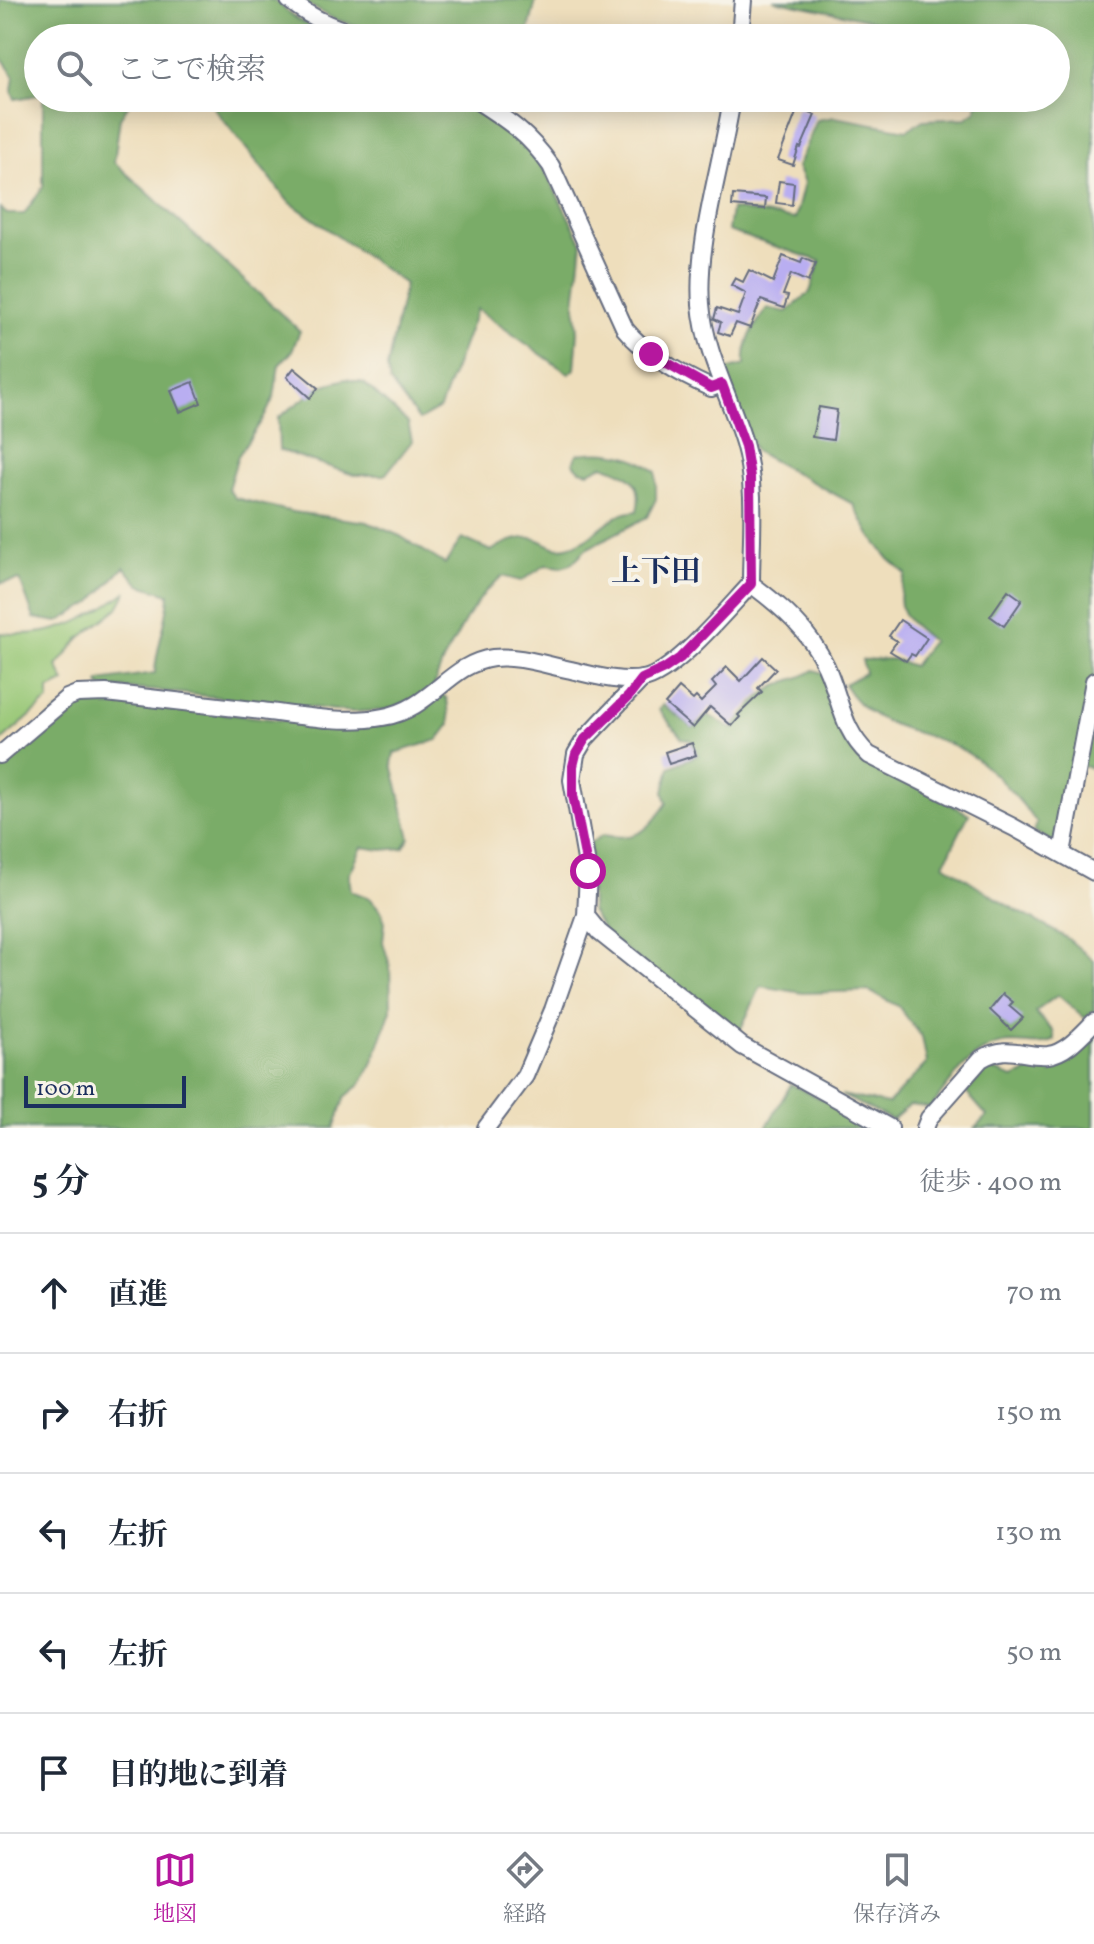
<!DOCTYPE html>
<html lang="ja">
<head>
<meta charset="utf-8">
<style>
	body { margin:0; font-family:Vollkorn,"Noto Serif JP",serif; background:#f6f6f7; color:#1f2937 }
	.scale { position:absolute; left:24px; bottom:20px; width:162px; box-sizing:border-box; padding-left:8px; border:4px solid #1b2f5e; border-top:0; font-size:22px; line-height:28px; white-space:nowrap; color:#1b2f5e; -webkit-text-stroke:6px #f7f3e8; paint-order:stroke }
	.stop { position:absolute; width:24px; height:24px; margin:-18px; border:6px solid #b5179e; border-radius:50%; background:#fff }
	.stop.end { background:#b5179e; border-color:#fff; box-shadow:0 2px 8px #0008 }
	.list { margin:0; padding:0; list-style:none }
	h2 { display:flex; justify-content:space-between; align-items:center; height:104px; margin:0; padding:0 32px; font-size:34px }
	h2 small { font-size:26px; font-weight:400; color:#747a83 }
	.list li { display:grid; grid-template-columns:52px 1fr auto; gap:24px; align-items:center; box-sizing:border-box; height:120px; padding:0 32px; border-top:2px solid #e0e1e3 }
	.list b { display:block; font-size:30px; white-space:nowrap }
	.list em { font-size:26px; font-style:normal; color:#747a83 }
	.icon { flex:none; width:44px; height:44px; fill:none; stroke:currentColor; stroke-width:2; stroke-linecap:round; stroke-linejoin:round }
	.map { position:relative; flex:none; width:1094px; height:1128px; overflow:hidden }
	.search { position:absolute; background:#fff; box-shadow:0 4px 20px #0003; left:24px; right:24px; top:24px; height:88px; display:flex; align-items:center; gap:20px; box-sizing:border-box; padding:0 28px; border-radius:44px; color:#747a83; font-size:30px }
	.sheet { height:704px; background:#fff }
	nav { display:flex; justify-content:space-around; align-items:center; box-sizing:border-box; height:112px; border-top:2px solid #e0e1e3; background:#fff; font-size:22px; color:#747a83 }
	nav a { display:grid; justify-items:center; gap:4px }
	nav .on { color:#b5179e }
	.map>svg:first-child { display:block }
	.green { fill:#98c776; stroke:#5a7b6a; stroke-width:2 }
	.forest { fill:#7aac67; stroke:#4a6e62; stroke-width:2 }
	.building { fill:#b9aef1 }
	.lines { fill:none; stroke-linecap:round; stroke-linejoin:round }
	.minor-casing { stroke:#656c7f; stroke-width:20 }
	.minor { stroke:#fff; stroke-width:16 }
	.route { stroke:#b5179e; stroke-width:10 }
	.labels { text-anchor:middle; dominant-baseline:central; stroke-width:8; stroke-linejoin:round; paint-order:stroke }
	.neighbourhood-label { font-size:30px; font-weight:bold; fill:#1b2f5e; stroke:#f7f3e8 }
</style>
</head>
<body>
<div class="map">
<svg width="1094" height="1128" viewBox="0 0 1094 1128">
	<rect width="100%" height="100%" fill="#f7f3e8"/>
	<filter id="ink" filterUnits="userSpaceOnUse"><feTurbulence type="fractalNoise" baseFrequency=".0125" numOctaves="2"/><feDisplacementMap in="SourceGraphic" scale="16" xChannelSelector="R" yChannelSelector="G"/><feConvolveMatrix kernelMatrix="1 2 1 2 8 2 1 2 1" color-interpolation-filters="sRGB"/></filter>
	<filter id="wash" filterUnits="userSpaceOnUse"><feTurbulence type="fractalNoise" baseFrequency=".006" numOctaves="4" result="noise"/><feDisplacementMap in="SourceGraphic" scale="32" xChannelSelector="R" yChannelSelector="G"/><feGaussianBlur stdDeviation="1.8" result="paint"/><feColorMatrix in="noise" values="0 0 0 0 0 0 0 0 0 0 0 0 0 0 0 0 0 1.4 0 .05"/><feComposite in="paint" operator="in"/></filter>
	<g filter="url(#wash)">
		<rect width="100%" height="100%" fill="#eedebc"/>
		<path class="green" d="M127 591 118 608 80 638 57 666 65 682 49 689V700L0 742V633C52 639 87 621 127 591Z"/>
		<g class="forest">
			<path d="M0 0H274L298 20 338 38H38V95L15 99 12 91 14 76 0 56Z"/>
			<path d="M300 0H536L527 38H398L334 19Z"/>
			<path d="M773 0H1094V768L1073 765 1060 846 1033 831 1037 823C1019 799 997 774 972 756 928 726 875 736 844 684L865 673 862 660 893 659 913 666 932 641C906 620 891 610 906 574L889 559 870 535 853 504 755 451 737 409 726 370 745 365C743 342 754 327 767 308L787 312 810 292 820 261 728 231 731 209 795 219 804 183 797 167 817 120 835 117 907 130 923 120 966 118 976 111 977 98H1056V38H941L862 18Z"/>
			<path d="M43 98H133L120 118 114 162 300 331 291 353 279 365 274 397 265 416 238 456 228 489 235 498 293 512 367 522 400 536 445 564 462 538 491 551C501 544 519 536 532 538 546 540 551 551 567 547 595 541 606 513 637 511 644 482 630 474 603 465L589 472 580 470 573 463 577 454C606 450 634 453 656 472V499L647 517 586 549 571 564 561 567 546 565 521 581 502 576 485 592 466 619 443 661 433 688 412 700 386 710 353 712 160 691 100 687 99 681 155 673C156 645 168 622 169 594L140 585 124 567 91 603 58 622 34 618 20 580 0 583V208L7 214H24L43 187Z"/>
			<path d="M206 98H457L531 144 582 243 575 304 578 331 575 369 569 374 477 309 440 408 419 420 390 382 387 368 405 284 288 201Z"/>
			<path d="M346 379 364 383 408 423 412 441 385 475H354L279 450 278 418 321 386Z"/>
			<path d="M814 670 826 674 868 761 969 814 944 864 1005 904 1067 938 1094 961V1010L1085 1018 1058 995 1035 1012 1053 1031 1055 1040C1040 1048 1028 1043 1012 1043 974 1044 951 1080 931 1108L910 1105 892 1120 841 1095 888 1104 927 1063 922 1037 898 1006 869 991 803 993 761 986 738 1035 607 936 591 911 590 843 603 835C637 842 649 830 667 803L664 792 670 767 698 755 691 740 682 738 659 710 663 705 693 728 708 715 733 729C744 713 761 692 779 685 791 679 802 678 814 670Z"/>
			<path d="M442 694 447 699 450 724 438 740 394 753 392 764 410 838 403 848 382 850 362 847 349 875 351 891 370 898 381 911 385 922 383 942 390 966 391 1010 372 1064 360 1085 345 1097 334 1128H0V767L57 711 89 702 150 705 342 727C389 728 406 723 442 694Z"/>
			<path d="M1094 1032V1128H975L987 1116 966 1092 987 1068 1013 1078C1043 1066 1070 1053 1094 1032Z"/>
			<path d="M791 1084 873 1124 883 1128H766Z"/>
		</g>
		<g id="blocks">
			<g class="building">
				<path d="M798 108 815 115 801 148 799 147 793 165 778 160Z"/>
				<path d="M779 181 794 183 792 205 776 203Z"/>
				<path d="M733 195 766 198 765 209 732 206Z"/>
				<path d="M783 256 801 263 803 258 816 264 808 282 791 274 783 295 788 296 784 308 761 300 750 328 736 323 730 336 718 332 721 322 714 319 717 308 738 315 746 293 731 285 735 278 743 282 749 270 773 282Z"/>
				<path d="M294 368 318 388 310 398 287 377Z"/>
				<path d="M193 382 201 403 180 412 171 391Z"/>
				<path d="M819 407 837 410 833 440 812 437Z"/>
				<path d="M1008 590 1022 600 1004 626 990 616Z"/>
				<path d="M900 620 927 638 915 656 911 654 906 661 890 651 897 641 889 636Z"/>
				<path d="M763 657 776 669 758 688 762 692 738 715 740 717 732 726 710 707 693 728 665 704 679 688 693 700 696 697 701 702 716 687 712 682 727 667 741 681Z"/>
				<path d="M692 743 696 755 669 764 665 752Z"/>
				<path d="M1003 994 1013 1002 1009 1006 1023 1018 1011 1030 990 1010Z"/>
			</g>
		</g>
	</g>
	<g filter="url(#ink)">
		<use href="#blocks" fill-opacity="0" stroke="#656c7f" stroke-width="2"/>
		<g class="lines">
			<g class="minor-casing">
				<g id="minor">
					<path d="M289 0C316 22 337 29 370 38"/>
					<path d="M740 38 743 0"/>
					<path d="M473 98C507 120 527 132 551 166L625 329C647 356 680 374 711 388L722 384"/>
					<path d="M751 584C781 606 810 631 826 666 841 699 841 729 869 755L1013 827 1094 872"/>
					<path d="M0 755 67 698 77 694 106 693C158 699 210 705 262 711 301 716 345 724 383 717 432 709 448 664 493 658 518 655 546 665 571 670 593 675 619 683 643 679 674 674 728 608 751 584 751 539 757 487 744 443 730 396 705 354 701 304 696 242 723 161 732 98"/>
					<path d="M1062 853 1094 681"/>
					<path d="M586 916 599 932 742 1046 890 1128"/>
					<path d="M486 1128 525 1076 553 1010 586 916 588 871 572 780 576 754 585 739 642 679"/>
					<path d="M925 1128 929 1118 981 1059C1009 1043 1022 1057 1048 1055 1066 1053 1082 1034 1094 1022"/>
				</g>
			</g>
			<use href="#minor" class="minor"/>
		</g>
	</g>
	<g class="lines" filter="url(#ink)">
		<path class="route" d="M588 871 573 795V766L576 754 585 739 629 696 642 679 664 669 680 658 751 584 750 477 745 446 722 384 711 388 651 354"/>
	</g>
	<g class="labels">
		<g class="neighbourhood-label">
			<text x="656" y="573">上下田</text>
		</g>
	</g>
</svg>
<div class="scale">100 m</div>
<div class="stop" style="left:588px;top:871px"></div>
<div class="stop end" style="left:651px;top:354px"></div>
<div class="search"><svg class="icon" aria-label="search" viewBox="0 0 24 24"><circle cx="10" cy="10" r="6"/><path d="M15 15l6 6"/></svg>ここで検索</div>
</div>
<section class="sheet">
<h2>5 分<small>徒歩 · 400 m</small></h2>
<ul class="list">
<li><svg class="icon" aria-label="ahead" viewBox="0 0 24 24"><path d="M12 20V5M6 11l6-6 6 6"/></svg><div><b>直進</b></div><em>70 m</em></li>
<li><svg class="icon" aria-label="right" viewBox="0 0 24 24"><path d="M7 20v-9h11M14 6l5 5-5 5"/></svg><div><b>右折</b></div><em>150 m</em></li>
<li><svg class="icon" aria-label="left" viewBox="0 0 24 24"><path d="M17 20v-9H6M10 6l-5 5 5 5"/></svg><div><b>左折</b></div><em>130 m</em></li>
<li><svg class="icon" aria-label="left" viewBox="0 0 24 24"><path d="M17 20v-9H6M10 6l-5 5 5 5"/></svg><div><b>左折</b></div><em>50 m</em></li>
<li><svg class="icon" aria-label="arrive" viewBox="0 0 24 24"><path d="M6 21V4h12l-3 4 3 4H6"/></svg><div><b>目的地に到着</b></div></li>
</ul>
</section>
<nav>
<a class="on"><svg class="icon" aria-label="map" viewBox="0 0 24 24"><path d="M3 6l6-2 6 2 6-2v14l-6 2-6-2-6 2zM9 4v14M15 6v14"/></svg>地図</a>
<a><svg class="icon" aria-label="directions" viewBox="0 0 24 24"><path d="M12 3l9 9-9 9-9-9zM9 14v-3h6M13 9l2 2-2 2"/></svg>経路</a>
<a><svg class="icon" aria-label="saved" viewBox="0 0 24 24"><path d="M7 4h10v16l-5-4-5 4z"/></svg>保存済み</a>
</nav>
</body>
</html>
